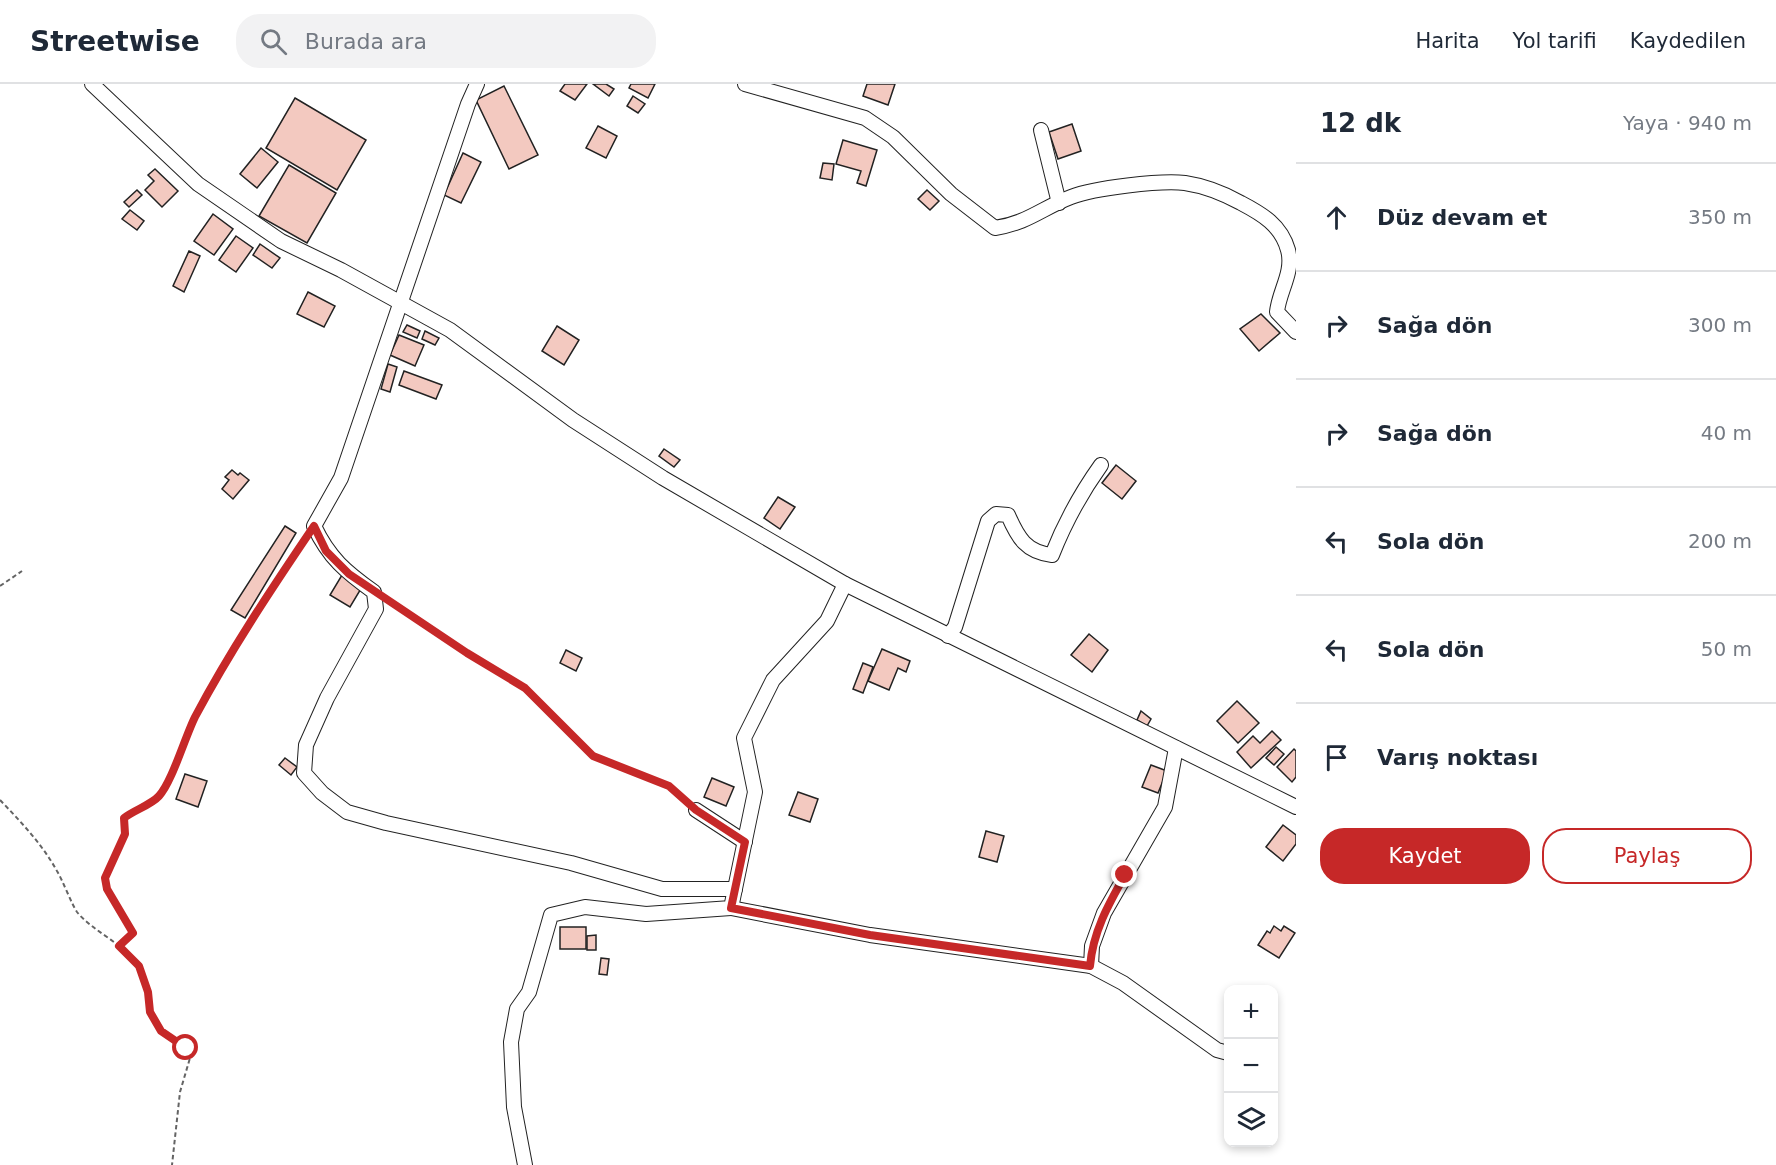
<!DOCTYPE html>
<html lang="tr">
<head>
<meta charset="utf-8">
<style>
	body { margin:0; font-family:"DejaVu Sans",sans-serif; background:#f2f2f3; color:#1f2937 }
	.controls { position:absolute; right:18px; bottom:18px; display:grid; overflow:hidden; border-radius:12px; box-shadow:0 3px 9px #0003 }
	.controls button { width:54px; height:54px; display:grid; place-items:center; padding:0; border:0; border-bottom:2px solid #e0e1e3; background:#fff; color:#1f2937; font:30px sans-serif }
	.stop { position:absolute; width:18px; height:18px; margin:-14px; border:4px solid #c62828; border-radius:50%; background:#fff }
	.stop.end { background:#c62828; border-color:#fff; box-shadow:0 2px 6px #0008 }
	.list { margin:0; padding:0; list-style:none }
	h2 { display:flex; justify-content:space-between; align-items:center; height:78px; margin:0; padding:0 24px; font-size:26px }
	h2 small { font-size:20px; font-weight:400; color:#747a83 }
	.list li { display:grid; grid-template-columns:39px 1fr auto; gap:18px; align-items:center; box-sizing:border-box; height:108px; padding:0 24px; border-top:2px solid #e0e1e3 }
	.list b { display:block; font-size:22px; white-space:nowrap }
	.list em { font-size:20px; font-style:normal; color:#747a83 }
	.actions { display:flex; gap:12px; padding:18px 24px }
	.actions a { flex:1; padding:14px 0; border:2px solid #c62828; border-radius:24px; text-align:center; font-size:21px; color:#c62828 }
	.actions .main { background:#c62828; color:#fff }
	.icon { flex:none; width:33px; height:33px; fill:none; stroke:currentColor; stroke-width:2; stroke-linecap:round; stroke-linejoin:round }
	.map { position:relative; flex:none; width:1296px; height:1081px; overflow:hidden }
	header { display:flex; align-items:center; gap:36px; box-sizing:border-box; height:84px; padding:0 30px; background:#fff; border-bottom:2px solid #e0e1e3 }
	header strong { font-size:28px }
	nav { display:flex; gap:33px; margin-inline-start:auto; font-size:21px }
	.search { width:420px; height:54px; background:#f2f2f3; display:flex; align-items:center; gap:15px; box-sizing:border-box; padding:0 21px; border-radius:24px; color:#747a83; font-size:22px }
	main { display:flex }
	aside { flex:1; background:#fff }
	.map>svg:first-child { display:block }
	.building { fill:#f3c9c0; stroke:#222; stroke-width:1.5 }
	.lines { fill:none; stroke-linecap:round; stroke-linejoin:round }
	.minor-casing { stroke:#222; stroke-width:16 }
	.path { stroke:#646464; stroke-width:2; stroke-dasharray:4.5 3; stroke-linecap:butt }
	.minor { stroke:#fff; stroke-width:14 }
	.route { stroke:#c62828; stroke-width:8 }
</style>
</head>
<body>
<header>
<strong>Streetwise</strong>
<div class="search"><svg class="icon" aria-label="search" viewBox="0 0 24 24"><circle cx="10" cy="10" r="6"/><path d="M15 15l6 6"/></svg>Burada ara</div>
<nav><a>Harita</a><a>Yol tarifi</a><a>Kaydedilen</a></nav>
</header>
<main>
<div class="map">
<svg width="1296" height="1081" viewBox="0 0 1296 1081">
	<rect width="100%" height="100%" fill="#fff"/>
	<g class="building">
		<path d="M565 0H587L575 16 560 7Z"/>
		<path d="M593 0H606L614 5 609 12Z"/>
		<path d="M631 0H655L648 14 629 4Z"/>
		<path d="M867 0H895L888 21 863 12Z"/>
		<path d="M504 2 538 71 509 85 476 16Z"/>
		<path d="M633 12 645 20 638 29 627 22Z"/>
		<path d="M295 14 366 56 337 106 266 64Z"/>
		<path d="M1072 40 1081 67 1058 75 1049 48Z"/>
		<path d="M598 42 617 52 606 74 586 64Z"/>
		<path d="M843 56 877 66 866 102 857 99 861 87 836 80Z"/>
		<path d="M261 64 278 78 257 104 240 90Z"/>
		<path d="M463 69 481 78 461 119 444 111Z"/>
		<path d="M823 79 834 80 832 96 820 94Z"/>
		<path d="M289 81 336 109 307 159 259 132Z"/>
		<path d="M155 85 178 107 162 123 145 106 154 97 148 91Z"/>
		<path d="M137 106 142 111 129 123 124 118Z"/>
		<path d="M927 106 939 117 930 126 918 115Z"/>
		<path d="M130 126 144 137 137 146 122 135Z"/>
		<path d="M213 130 233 145 214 171 194 157Z"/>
		<path d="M236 152 253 164 236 188 219 176Z"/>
		<path d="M260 160 280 174 272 184 253 171Z"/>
		<path d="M189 167 200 172 184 208 173 202Z"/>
		<path d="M308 208 335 222 324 243 297 230Z"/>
		<path d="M1261 230 1280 249 1259 267 1240 245Z"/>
		<path d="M407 241 420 247 417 254 403 248Z"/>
		<path d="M557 242 579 256 564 281 542 267Z"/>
		<path d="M425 247 439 254 435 261 422 255Z"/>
		<path d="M399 251 424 261 415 282 390 271Z"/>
		<path d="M388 280 397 283 390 308 381 305Z"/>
		<path d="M404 287 442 301 436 315 399 301Z"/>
		<path d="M664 365 680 376 674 383 659 372Z"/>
		<path d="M1116 381 1136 397 1122 415 1102 399Z"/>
		<path d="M232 386 238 391 240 389 249 396 233 415 222 405 229 396 225 393Z"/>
		<path d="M778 413 795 423 780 445 764 434Z"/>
		<path d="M285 442 296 449 245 534 231 526Z"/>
		<path d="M342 491 362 503 350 523 330 511Z"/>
		<path d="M1089 550 1108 566 1092 588 1071 571Z"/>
		<path d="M882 565 910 577 906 588 898 584 889 606 868 597Z"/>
		<path d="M566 566 582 574 576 587 560 579Z"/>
		<path d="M863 579 873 583 863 609 853 605Z"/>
		<path d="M1237 617 1259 639 1238 659 1217 637Z"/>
		<path d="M1141 627 1151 635 1147 642 1137 636Z"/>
		<path d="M1272 647 1281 656 1251 684 1237 668 1253 652 1260 659Z"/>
		<path d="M1276 663 1284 670 1274 681 1266 674Z"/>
		<path d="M1294 665 1296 667V693L1292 698 1277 683Z"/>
		<path d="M285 674 297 683 291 691 279 681Z"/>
		<path d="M1151 681 1167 687 1158 709 1142 703Z"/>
		<path d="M185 690 207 697 198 723 176 715Z"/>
		<path d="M712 694 734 703 726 722 704 713Z"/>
		<path d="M798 708 818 715 810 738 789 731Z"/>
		<path d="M1283 741 1296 751V760L1283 777 1266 763Z"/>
		<path d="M986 747 1004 752 997 778 979 773Z"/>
		<path d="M1274 842 1281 847 1284 842 1295 849 1279 874 1258 861 1267 847 1270 849Z"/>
		<rect x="560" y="843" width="26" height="22"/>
		<path d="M596 851V866H587V852Z"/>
		<path d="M601 874 609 875 607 891 599 890Z"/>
	</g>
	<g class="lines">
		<g class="minor-casing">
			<g id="minor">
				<path d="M92 0 198 100 281 157 341 186 450 246 573 336 663 394 845 500 1296 723"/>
				<path d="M477 0 468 20 341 394 314 442C329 474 346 488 374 508L376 525 327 614 306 661 304 689 322 709 347 728 386 739 571 779 662 805H735"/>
				<path d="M745 0 865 34 893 53 951 110 995 144C1028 139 1042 124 1071 113 1094 104 1161 96 1185 99 1205 102 1223 109 1241 119 1262 130 1281 141 1288 166 1294 188 1279 207 1277 228L1296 248"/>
				<path d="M1041 46 1059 119"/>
				<path d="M948 552 955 543 988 437 996 430 1008 431C1018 454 1026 468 1052 471 1065 438 1081 409 1101 381"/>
				<path d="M696 726 745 758"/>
				<path d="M731 824 870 851 1091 882 1123 899 1217 966 1228 969"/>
				<path d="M1091 882 1092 862 1104 829 1165 723 1176 664"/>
				<path d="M525 1081 514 1023 511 958 517 925 529 908 551 831 585 823 646 830 731 824 755 708 744 654 773 596 827 537 845 500"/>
			</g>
		</g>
		<g class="path">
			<path d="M0 502 22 487"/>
			<path d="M387 516 525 604 593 672 669 702 687 718"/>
			<path d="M0 716C21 738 42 760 57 787 63 797 72 821 77 828 92 847 125 860 139 883 151 903 145 929 161 947 172 958 184 959 190 974L180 1008 172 1081"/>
			<path d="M119 862 133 849 107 805 105 794 125 750 124 734 158 714 168 698 195 633 246 543 305 454"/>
		</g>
		<use href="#minor" class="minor"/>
	</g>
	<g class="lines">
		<path class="route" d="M186 964 161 947 150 928 148 908 139 882 119 862 133 849 107 805 105 794 125 750 124 734C134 726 151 721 159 712 172 698 185 653 195 633 230 567 272 504 314 442L326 467 349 490 467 569 525 604 593 672 669 702 696 726 745 758 731 824 870 851 1090 882C1093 848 1108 821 1125 791"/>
	</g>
</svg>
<div class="controls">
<button>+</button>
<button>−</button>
<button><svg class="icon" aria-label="layers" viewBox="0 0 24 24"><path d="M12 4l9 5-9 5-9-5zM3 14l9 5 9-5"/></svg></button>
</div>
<div class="stop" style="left:186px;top:964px"></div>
<div class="stop end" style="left:1125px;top:791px"></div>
</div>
<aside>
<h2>12 dk<small>Yaya · 940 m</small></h2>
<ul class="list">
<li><svg class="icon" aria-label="ahead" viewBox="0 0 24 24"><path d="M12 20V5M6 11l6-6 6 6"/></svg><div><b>Düz devam et</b></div><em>350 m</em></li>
<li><svg class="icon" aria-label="right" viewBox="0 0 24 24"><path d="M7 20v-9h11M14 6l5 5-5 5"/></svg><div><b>Sağa dön</b></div><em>300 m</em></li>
<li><svg class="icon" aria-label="right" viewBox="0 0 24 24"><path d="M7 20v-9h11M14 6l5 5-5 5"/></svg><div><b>Sağa dön</b></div><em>40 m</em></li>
<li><svg class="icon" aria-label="left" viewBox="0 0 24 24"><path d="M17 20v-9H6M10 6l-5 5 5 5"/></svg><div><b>Sola dön</b></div><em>200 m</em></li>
<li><svg class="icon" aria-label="left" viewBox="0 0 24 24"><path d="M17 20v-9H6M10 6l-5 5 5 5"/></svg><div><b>Sola dön</b></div><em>50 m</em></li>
<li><svg class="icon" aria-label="arrive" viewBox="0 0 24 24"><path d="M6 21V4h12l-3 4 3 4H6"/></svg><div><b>Varış noktası</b></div></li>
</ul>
<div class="actions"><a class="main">Kaydet</a><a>Paylaş</a></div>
</aside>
</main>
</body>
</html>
